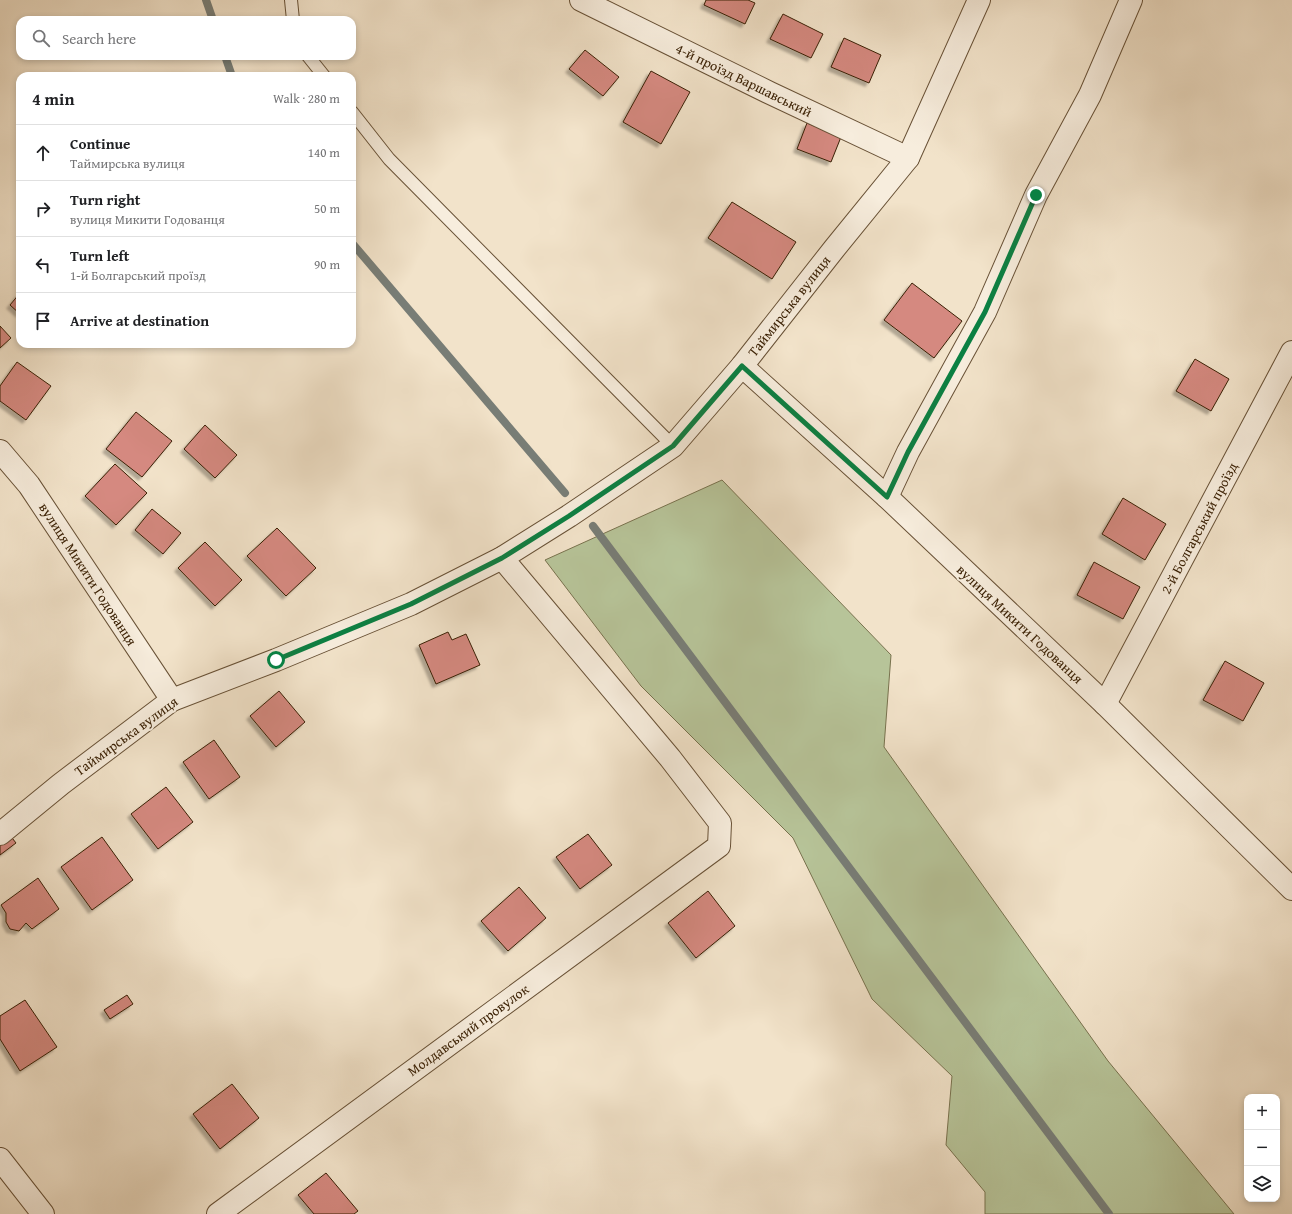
<!DOCTYPE html>
<html lang="en">
<head>
<meta charset="utf-8">
<style>
	body { margin:0; font-family:"Gentium Book Plus",serif; background:#f2f2f2; color:#202124 }
	.controls { position:absolute; right:12px; bottom:12px; display:grid; overflow:hidden; border-radius:8px; box-shadow:0 2px 6px #0003 }
	.controls button { width:36px; height:36px; display:grid; place-items:center; padding:0; border:0; border-bottom:1px solid #e0e0e0; background:#fff; color:#202124; font:20px sans-serif }
	.stop { position:absolute; width:12px; height:12px; margin:-9px; border:3px solid #0b8043; border-radius:50%; background:#fff }
	.stop.end { background:#0b8043; border-color:#fff; box-shadow:0 1px 4px #0008 }
	.list { margin:0; padding:0; list-style:none }
	h2 { display:flex; justify-content:space-between; align-items:center; height:52px; margin:0; padding:0 16px; font-size:17px }
	h2 small { font-size:13px; font-weight:400; color:#757577 }
	.list li { display:grid; grid-template-columns:26px 1fr auto; gap:12px; align-items:center; box-sizing:border-box; height:56px; padding:0 16px; border-top:1px solid #e0e0e0 }
	.list b { display:block; font-size:15px; white-space:nowrap }
	.list p { margin:0; font-size:13px; white-space:nowrap; color:#757577 }
	.list em { font-size:13px; font-style:normal; color:#757577 }
	.icon { flex:none; width:22px; height:22px; fill:none; stroke:currentColor; stroke-width:2; stroke-linecap:round; stroke-linejoin:round }
	.map { position:relative; flex:none; width:1292px; height:1214px; overflow:hidden }
	.search { position:absolute; background:#fff; box-shadow:0 2px 6px #0003; left:16px; top:16px; width:340px; height:44px; display:flex; align-items:center; gap:10px; box-sizing:border-box; padding:0 14px; border-radius:12px; color:#757577; font-size:15px }
	.panel { position:absolute; background:#fff; box-shadow:0 2px 6px #0003; left:16px; top:72px; width:340px; height:276px; border-radius:12px }
	.map>svg:first-child { display:block }
	.green { fill:#b7c499; stroke:#78724e }
	.lines { fill:none; stroke-linecap:round; stroke-linejoin:round }
	.stream { stroke:#787d76; stroke-width:8 }
	.building { fill:#d58980; stroke:#3a2004; filter:url(#shadow) }
	.lane-casing { stroke:#685136; stroke-width:14 }
	.street-casing { stroke:#685136; stroke-width:24 }
	.lane { stroke:#f7eddd; stroke-width:12 }
	.street { stroke:#f7eddd; stroke-width:22 }
	.route { stroke:#0b8043; stroke-width:5 }
	.labels { text-anchor:middle; dominant-baseline:central; stroke-width:4; stroke-linejoin:round; paint-order:stroke }
	.street-label { font-size:14px; fill:#3a2004; stroke:#f7eddd }
</style>
</head>
<body>
<div class="map">
<svg width="1292" height="1214" viewBox="0 0 1292 1214">
	<defs>
		<filter id="shadow"><feDropShadow dx="-3.5" dy="3.5" stdDeviation="1" flood-color="#0004"/></filter>
	</defs>
	<rect width="100%" height="100%" fill="#f2e3ca"/>
	<filter id="stains"><feTurbulence type="fractalNoise" baseFrequency=".005" numOctaves="4"/><feColorMatrix values="0 0 0 0 .2 0 0 0 0 .09 0 0 0 0 .02 0 0 0 .5 -.17"/></filter>
	<radialGradient id="worn" r=".72"><stop offset=".6" stop-color="#630" stop-opacity="0"/><stop offset="1" stop-color="#630" stop-opacity=".3"/></radialGradient>
	<path class="green" d="M722 480 891 655 884 747 1108 1061 1234 1214H985V1192L946 1145 952 1076 872 999 793 838 641 686 545 560Z"/>
	<g class="lines">
		<g class="stream">
			<path d="M206 0 213 20"/>
			<path d="M225 56 232 76"/>
			<path d="M352 243 565 493"/>
			<path d="M593 526 1109 1214"/>
		</g>
	</g>
	<g class="building">
		<path d="M706 0H748L755 3 745 24 704 5Z"/>
		<path d="M783 14 823 34 811 58 770 39Z"/>
		<path d="M844 38 881 55 869 83 831 67Z"/>
		<path d="M585 50 619 77 603 96 569 69Z"/>
		<path d="M651 71 690 92 661 144 623 122Z"/>
		<path d="M807 123 841 137 831 162 797 149Z"/>
		<path d="M732 202 796 242 772 279 708 238Z"/>
		<path d="M912 283 962 321 934 358 884 320Z"/>
		<path d="M20 293V314L10 305Z"/>
		<path d="M0 326 11 338 0 348Z"/>
		<path d="M1195 359 1229 379 1211 411 1176 391Z"/>
		<path d="M17 362 51 386 26 420 0 401V386Z"/>
		<path d="M136 412 172 441 142 477 106 449Z"/>
		<path d="M205 425 237 455 215 478 184 449Z"/>
		<path d="M115 464 147 493 116 525 85 496Z"/>
		<path d="M1123 498 1166 524 1145 560 1102 534Z"/>
		<path d="M152 509 181 533 163 554 135 530Z"/>
		<path d="M277 528 316 568 286 596 247 556Z"/>
		<path d="M205 542 242 580 215 606 178 568Z"/>
		<path d="M1094 562 1140 587 1123 619 1077 595Z"/>
		<path d="M448 632 452 640 466 634 480 665 436 684 419 645Z"/>
		<path d="M1225 661 1264 683 1243 721 1203 700Z"/>
		<path d="M279 691 305 722 276 747 250 716Z"/>
		<path d="M214 740 240 777 209 799 183 762Z"/>
		<path d="M166 787 193 822 158 849 131 814Z"/>
		<path d="M9 834 16 843 0 855V840Z"/>
		<path d="M588 834 612 865 580 889 556 857Z"/>
		<path d="M102 837 133 880 92 910 61 867Z"/>
		<path d="M38 878 59 909 32 929 26 923 19 931 10 929 6 922V913L1 905Z"/>
		<path d="M519 887 546 918 508 951 481 921Z"/>
		<path d="M708 891 735 926 696 958 668 923Z"/>
		<path d="M127 995 133 1004 110 1019 104 1010Z"/>
		<path d="M25 1000 57 1047 20 1071 0 1039V1016Z"/>
		<path d="M232 1084 259 1118 220 1149 193 1114Z"/>
		<path d="M326 1173 358 1211 354 1214H314L298 1195Z"/>
	</g>
	<g class="lines">
		<g class="lane-casing">
			<g id="lane">
				<path d="M291 0 293 20"/>
				<path d="M308 56 324 76"/>
				<path d="M352 112 389 159 673 446"/>
			</g>
		</g>
		<g class="street-casing">
			<g id="street">
				<path d="M581 0 770 93 908 158"/>
				<path d="M742 366 887 497 1105 704 1292 889"/>
				<path d="M0 451 29 485 172 700"/>
				<path d="M887 497 908 452 985 312 1036 195 1090 95 1131 0"/>
				<path d="M1105 704 1292 352"/>
				<path d="M0 834 61 784 172 700 276 660 411 604 502 558 569 516 673 446 742 366 834 249 908 158 979 0"/>
				<path d="M0 1159 43 1214"/>
				<path d="M218 1214 719 846 720 823 670 758 502 558"/>
			</g>
		</g>
		<use href="#lane" class="lane"/>
		<use href="#street" class="street"/>
	</g>
	<g class="lines">
		<path class="route" d="M276 660 411 604 502 558 569 516 673 446 742 366 887 497 908 452 985 312 1036 195"/>
	</g>
	<g class="labels">
		<g class="street-label">
			<text transform="translate(744 80) rotate(26)">4-й проїзд Варшавський</text>
			<text transform="translate(789 306) rotate(-52)">Таймирська вулиця</text>
			<text transform="translate(1199 528) rotate(-62)">2-й Болгарський проїзд</text>
			<text transform="translate(88 574) rotate(57)">вулиця Микити Годованця</text>
			<text transform="translate(1020 624) rotate(43)">вулиця Микити Годованця</text>
			<text transform="translate(126 736) rotate(-36)">Таймирська вулиця</text>
			<text transform="translate(468 1030) rotate(-36)">Молдавський провулок</text>
		</g>
	</g>
	<rect width="100%" height="100%" filter="url(#stains)"/>
	<rect width="100%" height="100%" fill="url(#worn)"/>
</svg>
<div class="controls">
<button>+</button>
<button>−</button>
<button><svg class="icon" aria-label="layers" viewBox="0 0 24 24"><path d="M12 4l9 5-9 5-9-5zM3 14l9 5 9-5"/></svg></button>
</div>
<div class="stop" style="left:276px;top:660px"></div>
<div class="stop end" style="left:1036px;top:195px"></div>
<div class="search"><svg class="icon" aria-label="search" viewBox="0 0 24 24"><circle cx="10" cy="10" r="6"/><path d="M15 15l6 6"/></svg>Search here</div>
<section class="panel">
<h2>4 min<small>Walk · 280 m</small></h2>
<ul class="list">
<li><svg class="icon" aria-label="ahead" viewBox="0 0 24 24"><path d="M12 20V5M6 11l6-6 6 6"/></svg><div><b>Continue</b><p>Таймирська вулиця</p></div><em>140 m</em></li>
<li><svg class="icon" aria-label="right" viewBox="0 0 24 24"><path d="M7 20v-9h11M14 6l5 5-5 5"/></svg><div><b>Turn right</b><p>вулиця Микити Годованця</p></div><em>50 m</em></li>
<li><svg class="icon" aria-label="left" viewBox="0 0 24 24"><path d="M17 20v-9H6M10 6l-5 5 5 5"/></svg><div><b>Turn left</b><p>1-й Болгарський проїзд</p></div><em>90 m</em></li>
<li><svg class="icon" aria-label="arrive" viewBox="0 0 24 24"><path d="M6 21V4h12l-3 4 3 4H6"/></svg><div><b>Arrive at destination</b></div></li>
</ul>
</section>
</div>
</body>
</html>
